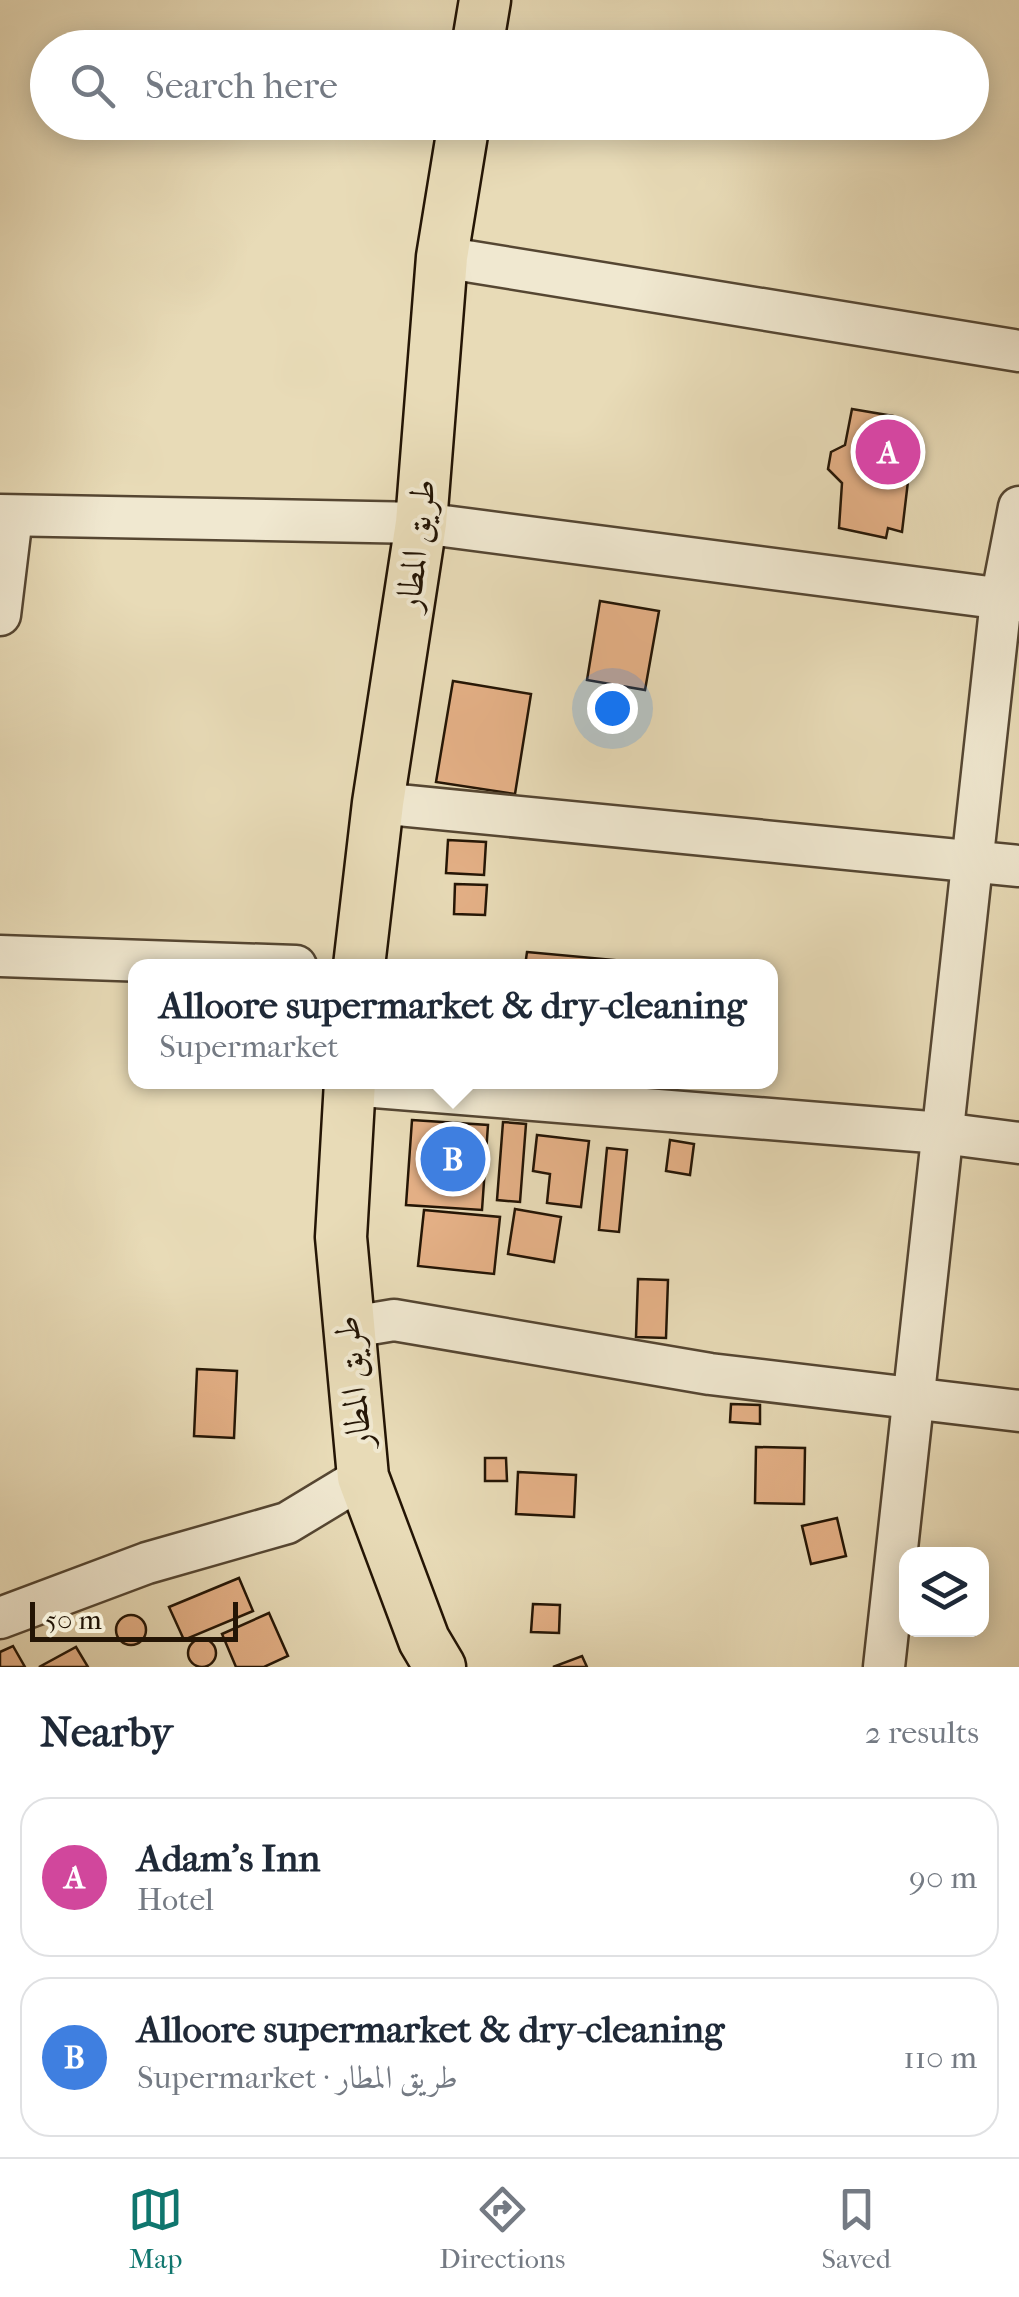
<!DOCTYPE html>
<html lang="en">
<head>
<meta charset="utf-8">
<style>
	body { margin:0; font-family:"IM FELL French Canon",Amiri,serif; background:#f2f2f3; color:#1f2937 }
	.controls { position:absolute; right:30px; bottom:30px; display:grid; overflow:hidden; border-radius:20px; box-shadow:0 5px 25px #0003 }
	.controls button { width:90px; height:90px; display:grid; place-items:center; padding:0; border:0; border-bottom:2px solid #e0e1e3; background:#fff; color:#1f2937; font:50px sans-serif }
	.scale { position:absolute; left:30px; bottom:25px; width:208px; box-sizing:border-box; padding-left:10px; border:5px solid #241505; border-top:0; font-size:28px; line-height:35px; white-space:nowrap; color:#241505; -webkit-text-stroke:8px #f0e8d0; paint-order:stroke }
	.you { position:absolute; left:612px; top:708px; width:35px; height:35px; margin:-25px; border:8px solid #fff; border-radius:50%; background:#1a73e8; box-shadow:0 0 0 15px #1a73e833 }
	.badge { display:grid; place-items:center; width:65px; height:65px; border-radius:50%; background:#0f766e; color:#fff; font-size:32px; font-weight:700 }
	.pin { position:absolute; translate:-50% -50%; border:5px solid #fff; box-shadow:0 2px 10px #0006 }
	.popup { position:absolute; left:128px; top:959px; width:650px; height:130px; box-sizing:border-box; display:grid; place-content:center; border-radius:20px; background:#fff; filter:drop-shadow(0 2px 8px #0005); font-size:32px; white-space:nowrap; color:#747a83 }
	.popup b { font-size:38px; color:#1f2937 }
	.popup::after { content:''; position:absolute; left:50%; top:100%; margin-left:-20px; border:20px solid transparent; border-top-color:#fff }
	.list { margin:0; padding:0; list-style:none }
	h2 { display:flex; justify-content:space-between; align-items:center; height:130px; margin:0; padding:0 40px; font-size:42px }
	h2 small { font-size:32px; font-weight:400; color:#747a83 }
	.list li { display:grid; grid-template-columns:65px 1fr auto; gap:30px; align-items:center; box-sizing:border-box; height:160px; margin:0 20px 20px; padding:0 20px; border:2px solid #e0e1e3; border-radius:30px }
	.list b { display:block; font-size:38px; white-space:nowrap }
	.list p { margin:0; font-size:32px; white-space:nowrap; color:#747a83 }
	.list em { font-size:32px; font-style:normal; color:#747a83 }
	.icon { flex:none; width:55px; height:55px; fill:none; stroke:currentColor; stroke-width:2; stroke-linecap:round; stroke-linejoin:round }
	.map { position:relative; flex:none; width:1019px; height:1667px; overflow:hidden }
	.search { position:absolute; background:#fff; box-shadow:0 5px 25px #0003; left:30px; right:30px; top:30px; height:110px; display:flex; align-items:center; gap:25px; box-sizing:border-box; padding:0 35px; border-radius:55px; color:#747a83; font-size:38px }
	.sheet { height:490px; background:#fff }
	nav { display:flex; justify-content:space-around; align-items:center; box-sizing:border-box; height:140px; border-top:2px solid #e0e1e3; background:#fff; font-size:28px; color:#747a83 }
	nav a { display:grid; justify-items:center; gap:5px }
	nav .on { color:#0f766e }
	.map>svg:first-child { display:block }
	.building { fill:#e4b086; stroke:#241505; stroke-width:2.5 }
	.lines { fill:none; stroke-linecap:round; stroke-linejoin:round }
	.minor-casing { stroke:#554632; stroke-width:45 }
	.major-casing { stroke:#241505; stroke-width:55 }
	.minor { stroke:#f0e8d0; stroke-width:40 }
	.major { stroke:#e8dbb7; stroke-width:50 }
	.labels { text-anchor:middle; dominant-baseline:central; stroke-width:8; stroke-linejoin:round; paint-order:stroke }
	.street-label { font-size:35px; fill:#241505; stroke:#f0e8d0 }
</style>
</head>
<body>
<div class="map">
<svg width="1019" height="1667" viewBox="0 0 1019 1667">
	<rect width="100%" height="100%" fill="#e8dbb7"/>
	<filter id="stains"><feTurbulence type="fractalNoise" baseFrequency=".002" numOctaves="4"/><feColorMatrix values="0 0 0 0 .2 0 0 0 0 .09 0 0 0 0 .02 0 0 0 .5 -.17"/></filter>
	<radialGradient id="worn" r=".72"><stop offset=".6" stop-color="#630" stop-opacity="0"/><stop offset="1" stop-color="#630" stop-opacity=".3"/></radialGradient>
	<g class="building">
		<path d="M852 409 893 416 913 439 902 532 888 528 886 538 839 528 842 483 828 469 831 452 845 445Z"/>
		<path d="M600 601 659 611 645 690 587 680Z"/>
		<path d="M453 681 531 694 515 794 436 782Z"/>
		<path d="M448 840 486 842 484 875 446 873Z"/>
		<path d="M455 884 487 885 485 915 454 914Z"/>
		<path d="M527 952 615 960 614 966H525Z"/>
		<path d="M412 1120 488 1125 482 1210 406 1205Z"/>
		<path d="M503 1122 526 1124 520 1202 497 1200Z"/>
		<path d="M537 1135 589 1141 581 1207 547 1203 550 1174 533 1171Z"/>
		<path d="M670 1140 694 1144 690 1175 666 1171Z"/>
		<path d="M607 1148 627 1150 619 1232 599 1230Z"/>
		<path d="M515 1209 561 1217 554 1262 508 1254Z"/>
		<path d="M424 1210 500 1217 494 1274 418 1266Z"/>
		<path d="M638 1279 668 1280 666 1338 636 1337Z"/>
		<path d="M197 1369 237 1371 234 1438 194 1436Z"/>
		<path d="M731 1404 760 1405V1424L730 1422Z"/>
		<path d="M756 1447 805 1448 804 1504 755 1503Z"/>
		<path d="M485 1458H506L507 1481H485Z"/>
		<path d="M518 1472 576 1475 574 1517 516 1514Z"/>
		<path d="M837 1518 846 1556 811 1564 802 1526Z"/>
		<path d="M239 1578 253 1611 184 1640 169 1607Z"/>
		<path d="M533 1604 560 1605 559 1633 531 1632Z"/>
		<path d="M269 1613 288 1656 264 1667H236L222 1634Z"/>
		<circle cx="131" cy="1630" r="15"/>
		<circle cx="202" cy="1653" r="14"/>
		<path d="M13 1646 25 1667H0V1652Z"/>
		<path d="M76 1647 88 1667H39Z"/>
		<path d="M582 1656 587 1667H553Z"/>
	</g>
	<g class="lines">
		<g class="minor-casing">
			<g id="minor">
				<path d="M442 257 1019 351"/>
				<path d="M0 515 421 523 1019 601"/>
				<path d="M0 615 12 516"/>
				<path d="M378 803 1019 866"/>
				<path d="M0 956 296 966"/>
				<path d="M350 1085 942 1133 1019 1143"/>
				<path d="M346 1328 394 1320 710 1374 1019 1411"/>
				<path d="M0 1618 147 1563 287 1523 363 1477"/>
				<path d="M884 1667 1001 600 1019 507"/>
			</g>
		</g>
		<g class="major-casing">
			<g id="major">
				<path d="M477 48 485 0"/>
				<path d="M359 966 378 803 421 523 442 257 464 122"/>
				<path d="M350 1082 341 1237 363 1477 424 1640 440 1667"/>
			</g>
		</g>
		<use href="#minor" class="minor"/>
		<use href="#major" class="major"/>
	</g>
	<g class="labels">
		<g class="street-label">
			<text transform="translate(416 545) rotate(-83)">طريق المطار</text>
			<text transform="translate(353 1382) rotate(-96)">طريق المطار</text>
		</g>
	</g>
	<rect width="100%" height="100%" filter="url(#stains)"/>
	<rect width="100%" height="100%" fill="url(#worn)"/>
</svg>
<div class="controls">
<button><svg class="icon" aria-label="layers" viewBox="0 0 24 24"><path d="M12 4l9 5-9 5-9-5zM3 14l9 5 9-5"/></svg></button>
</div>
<div class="scale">50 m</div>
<div class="you"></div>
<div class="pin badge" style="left:888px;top:452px;background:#d1479c">A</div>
<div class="pin badge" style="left:453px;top:1159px;background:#3f7fe0">B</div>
<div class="popup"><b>Alloore supermarket &amp; dry-cleaning</b>Supermarket</div>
<div class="search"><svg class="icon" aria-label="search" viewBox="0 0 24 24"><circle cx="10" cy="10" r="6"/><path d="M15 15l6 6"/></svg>Search here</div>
</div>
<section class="sheet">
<h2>Nearby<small>2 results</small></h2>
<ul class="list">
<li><span class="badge" style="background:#d1479c">A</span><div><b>Adam's Inn</b><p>Hotel</p></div><em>90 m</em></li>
<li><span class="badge" style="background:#3f7fe0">B</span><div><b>Alloore supermarket &amp; dry-cleaning</b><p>Supermarket · طريق المطار</p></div><em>110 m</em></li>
</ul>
</section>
<nav>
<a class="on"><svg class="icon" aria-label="map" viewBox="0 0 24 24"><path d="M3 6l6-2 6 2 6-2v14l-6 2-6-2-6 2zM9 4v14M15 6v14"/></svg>Map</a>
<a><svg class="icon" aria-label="directions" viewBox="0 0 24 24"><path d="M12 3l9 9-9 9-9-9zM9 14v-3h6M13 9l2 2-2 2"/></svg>Directions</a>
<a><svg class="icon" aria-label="saved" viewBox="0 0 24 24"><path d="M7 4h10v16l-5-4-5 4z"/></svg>Saved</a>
</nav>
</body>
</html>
